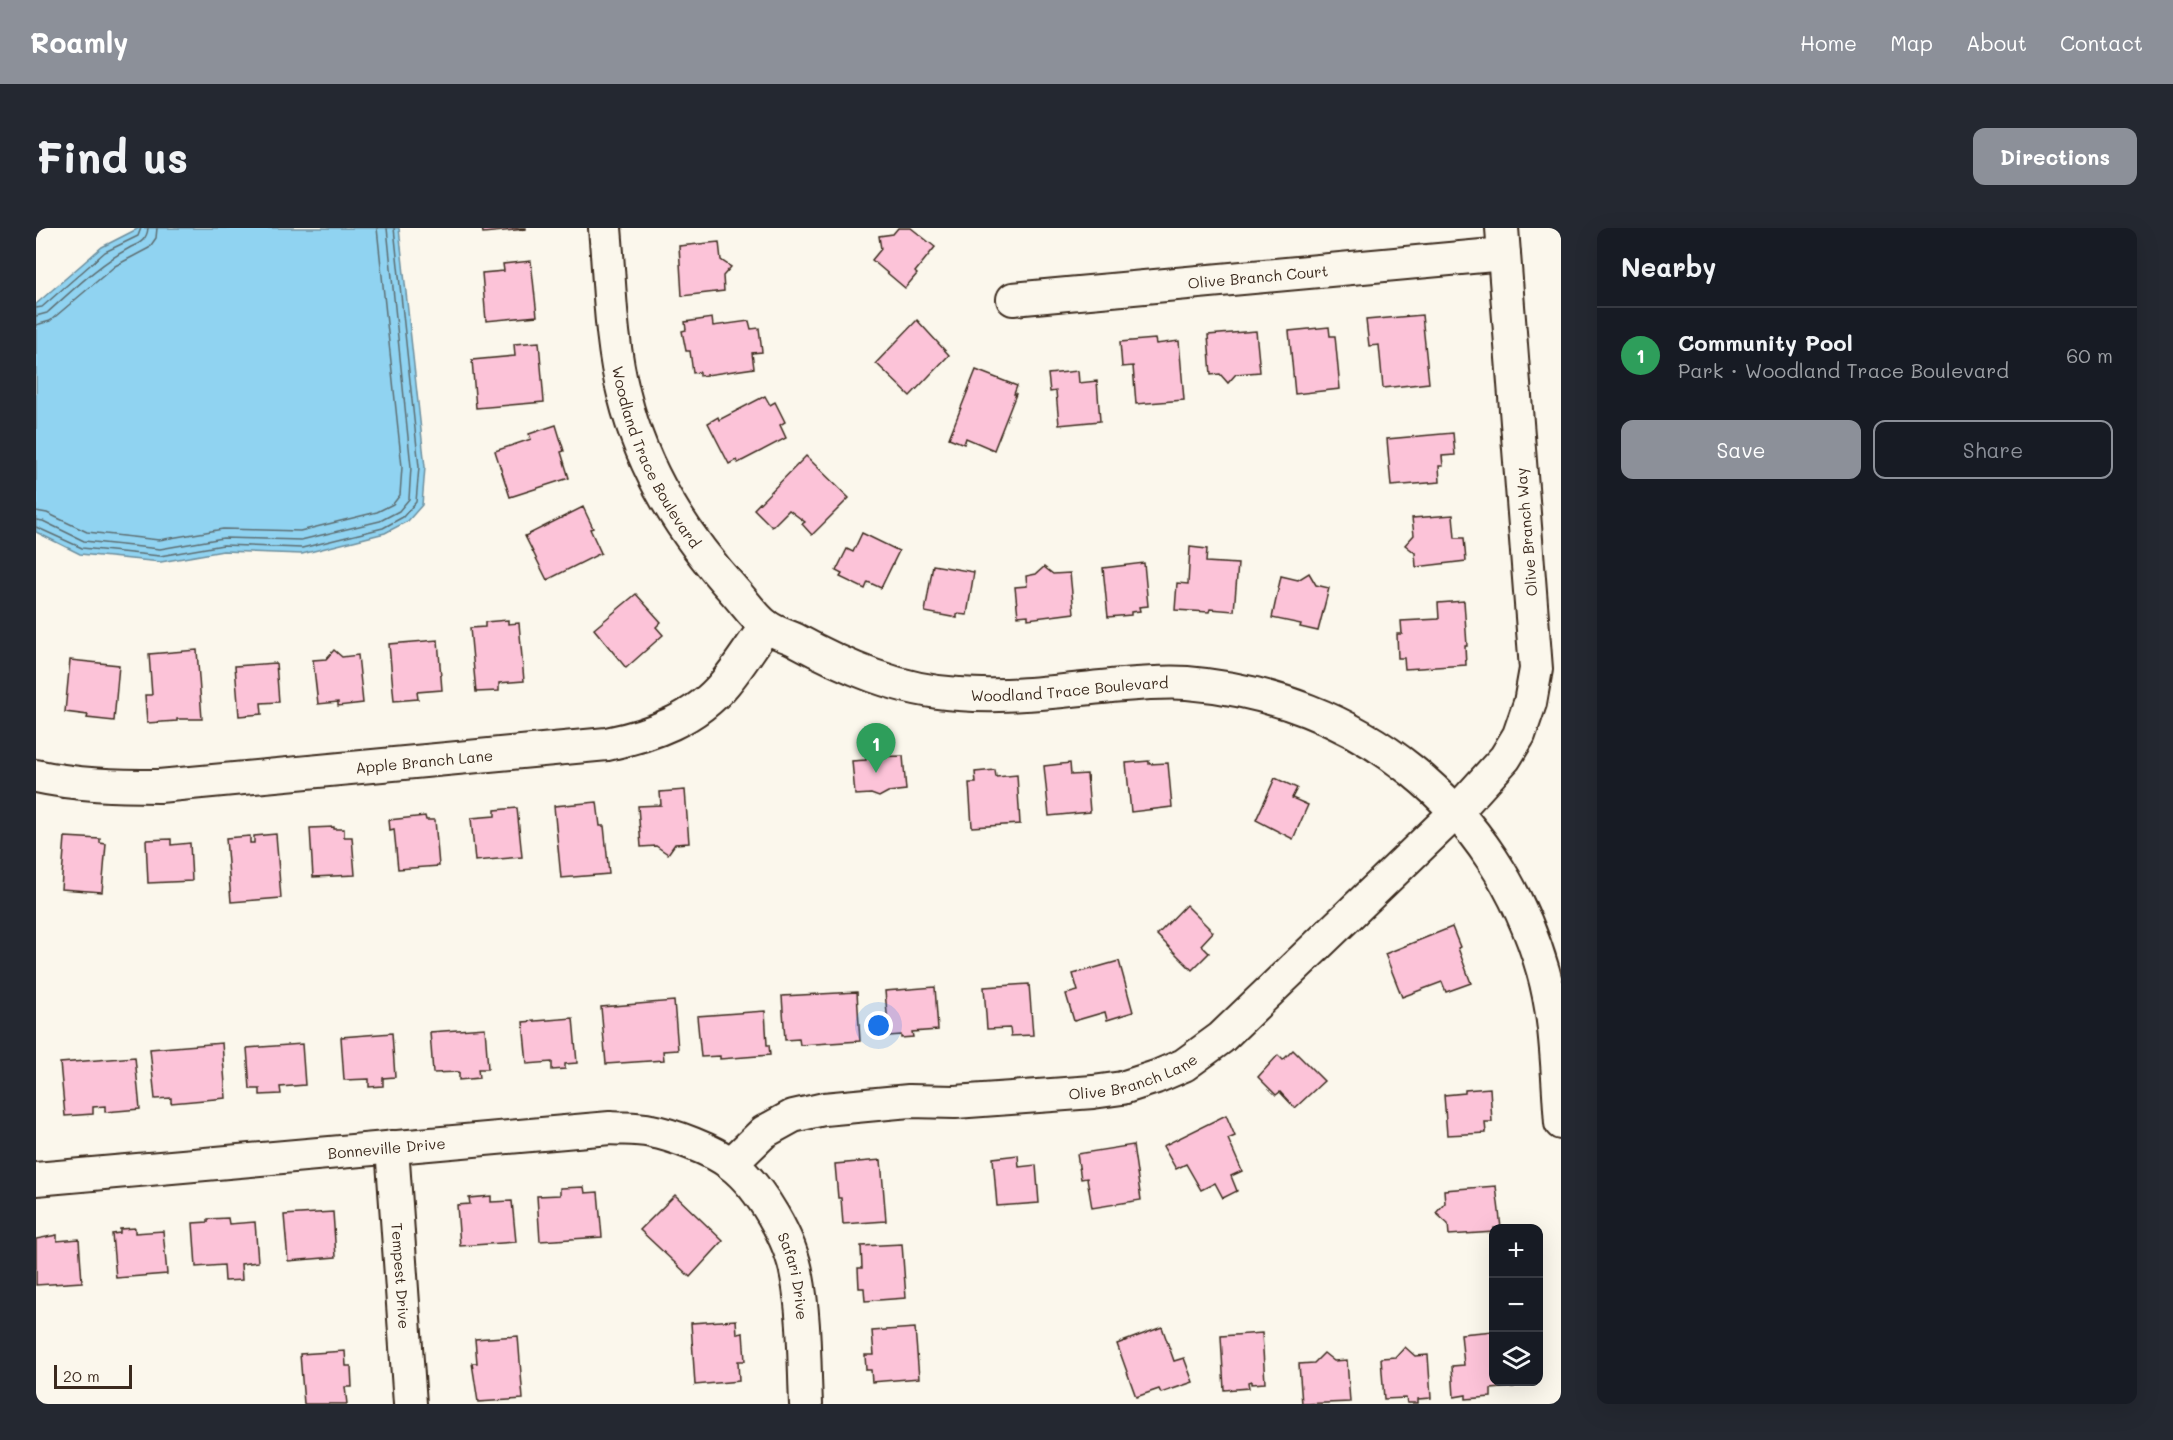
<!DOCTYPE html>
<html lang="en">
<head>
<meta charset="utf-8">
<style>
	body { margin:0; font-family:Mali,sans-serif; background:#242831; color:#f1f3f6 }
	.controls { position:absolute; right:18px; bottom:18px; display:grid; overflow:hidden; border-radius:12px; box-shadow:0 6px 24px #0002 }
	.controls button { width:54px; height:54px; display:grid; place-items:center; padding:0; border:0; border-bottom:2px solid #363941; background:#171b24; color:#f1f3f6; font:30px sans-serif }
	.scale { position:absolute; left:18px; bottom:15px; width:78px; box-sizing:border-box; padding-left:6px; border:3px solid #3b2a1e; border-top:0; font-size:16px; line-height:21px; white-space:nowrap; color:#3b2a1e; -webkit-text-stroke:4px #fbf7ec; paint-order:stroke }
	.you { position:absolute; left:843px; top:798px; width:21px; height:21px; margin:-15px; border:4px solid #fff; border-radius:50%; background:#1a73e8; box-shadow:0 0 0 9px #1a73e833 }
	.badge { display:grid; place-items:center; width:39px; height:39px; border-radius:50%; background:#8c9099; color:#fff; font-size:20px; font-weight:700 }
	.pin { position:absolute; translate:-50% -50px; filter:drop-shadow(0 2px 3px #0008) }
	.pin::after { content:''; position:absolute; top:32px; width:21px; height:18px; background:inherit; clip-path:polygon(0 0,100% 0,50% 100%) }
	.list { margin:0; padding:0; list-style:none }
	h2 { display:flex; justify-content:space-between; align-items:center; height:78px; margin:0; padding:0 24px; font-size:26px }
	h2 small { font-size:20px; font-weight:400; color:#9ea1a6 }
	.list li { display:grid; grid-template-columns:39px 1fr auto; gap:18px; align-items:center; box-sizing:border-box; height:96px; padding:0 24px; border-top:2px solid #363941 }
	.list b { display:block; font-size:22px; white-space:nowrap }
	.list p { margin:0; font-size:20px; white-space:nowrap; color:#9ea1a6 }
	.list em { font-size:20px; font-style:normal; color:#9ea1a6 }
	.actions { display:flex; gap:12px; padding:18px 24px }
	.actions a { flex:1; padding:14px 0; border:2px solid #8c9099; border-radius:12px; text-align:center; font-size:21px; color:#8c9099 }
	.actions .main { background:#8c9099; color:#fff }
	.icon { flex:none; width:33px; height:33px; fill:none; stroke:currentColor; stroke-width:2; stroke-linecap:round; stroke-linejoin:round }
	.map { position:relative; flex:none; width:1525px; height:1176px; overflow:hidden; border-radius:12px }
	header { display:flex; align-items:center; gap:36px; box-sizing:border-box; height:84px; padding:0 30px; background:#8c9099; color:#fff }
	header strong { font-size:28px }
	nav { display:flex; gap:33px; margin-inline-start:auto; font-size:21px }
	.intro { display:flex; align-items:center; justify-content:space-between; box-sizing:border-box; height:144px; padding:0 36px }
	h1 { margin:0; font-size:42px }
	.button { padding:15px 27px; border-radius:12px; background:#8c9099; color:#fff; font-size:21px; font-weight:700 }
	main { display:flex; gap:36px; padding:0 36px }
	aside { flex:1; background:#171b24; border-radius:12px; box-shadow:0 6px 24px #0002 }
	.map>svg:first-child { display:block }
	.water { fill:#90d3f1; stroke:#6e8f9d; stroke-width:1.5 }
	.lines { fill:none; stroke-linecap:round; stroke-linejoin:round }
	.shore { stroke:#5d6e72; stroke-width:1.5 }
	.building { fill:#fcc3d8; stroke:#3b2a1e; stroke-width:1.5 }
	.street-casing { stroke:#3b2a1e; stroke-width:36 }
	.street { stroke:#fbf7ec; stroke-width:32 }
	.labels { text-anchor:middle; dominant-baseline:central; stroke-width:4.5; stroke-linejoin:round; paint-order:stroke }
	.street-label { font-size:15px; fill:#3b2a1e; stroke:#fbf7ec }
</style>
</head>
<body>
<header>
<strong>Roamly</strong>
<nav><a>Home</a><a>Map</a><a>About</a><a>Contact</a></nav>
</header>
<div class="intro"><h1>Find us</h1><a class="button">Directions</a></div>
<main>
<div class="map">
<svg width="1525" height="1176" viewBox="0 0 1525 1176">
	<rect width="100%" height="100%" fill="#fbf7ec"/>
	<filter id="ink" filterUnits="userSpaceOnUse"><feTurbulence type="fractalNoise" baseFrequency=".0167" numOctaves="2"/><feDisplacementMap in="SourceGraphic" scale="12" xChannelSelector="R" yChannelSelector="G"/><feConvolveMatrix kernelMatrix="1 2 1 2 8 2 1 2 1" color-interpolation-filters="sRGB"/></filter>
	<g filter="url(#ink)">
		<path class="water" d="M103 0H363L389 239 386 277 372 293 349 305 266 326 187 323 125 334 44 326 0 304V76L66 19Z"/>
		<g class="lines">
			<g class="shore">
				<path d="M0 80 6 79 69 24 102 8 105 0"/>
				<path d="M0 88 11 85C38 61 63 36 95 19 105 15 111 11 112 0"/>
				<path d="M0 97 14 93 79 38 113 20 120 10 121 0"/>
				<path d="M0 283 11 285 51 304 123 312 187 301 264 303 341 284 357 276 364 267 366 239 341 0"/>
				<path d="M0 292 7 293 48 313 124 321 187 310 265 312 344 293 363 283 373 271 375 239 351 0"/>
				<path d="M0 299 46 320 124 328 187 317 266 320 347 300 367 289 380 274 383 239 358 0"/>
			</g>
		</g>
		<g class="building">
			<path d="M446 0H490V1L447 5Z"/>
			<path d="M862 0H875L899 19 879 44 881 46 869 60 836 32 845 21 843 8 857 6Z"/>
			<path d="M683 14 685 32 695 39 687 48 688 63 646 68 643 18Z"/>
			<path d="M495 33 501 88 450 93 446 45 468 43 467 36Z"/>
			<path d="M1386 87 1393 155 1347 160 1343 117 1333 118 1330 92Z"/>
			<path d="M676 90 677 98 713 93 715 101 723 100 726 124 716 125 718 140 664 148V144L657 145 654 123H650L646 103 650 102 649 94Z"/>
			<path d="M881 92 913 127 874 168 840 135Z"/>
			<path d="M1293 99 1294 108H1299L1304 161 1259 166 1253 103Z"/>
			<path d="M1220 103 1224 144 1200 146 1192 155 1184 146 1175 147 1172 107Z"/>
			<path d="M1119 111 1120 116 1143 113 1148 172 1100 176 1097 138 1086 139 1084 114Z"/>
			<path d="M503 114 508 174 440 180 436 132 479 128 478 116Z"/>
			<path d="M940 142 981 158 978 166H980L958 222 930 210 928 216 913 210Z"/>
			<path d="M1042 143 1043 155 1061 153 1064 193 1023 197 1020 163 1014 164 1012 146Z"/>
			<path d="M729 168 734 177 739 174 749 194 744 197 750 210 702 235 700 232 693 236 672 195 682 189 683 192Z"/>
			<path d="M520 197 528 223 525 224 533 250 474 269 459 223 495 211 493 206Z"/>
			<path d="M1417 205 1419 227 1406 228 1407 238H1403L1404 254 1355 258 1351 211Z"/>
			<path d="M770 228 813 270 776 307 766 296 769 294 753 282 736 299 718 281Z"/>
			<path d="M547 279 557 300 554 301 565 325 511 352 489 308Z"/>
			<path d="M1417 287 1419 310H1428L1430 333 1380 339 1379 325 1369 317 1378 307 1376 290Z"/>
			<path d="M826 305 863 323 845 360 832 354 829 361 804 349 806 346 800 343 811 321 817 324Z"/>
			<path d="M1154 319 1171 321 1170 334 1202 336 1198 383 1174 381 1173 384 1139 382 1141 355 1152 356Z"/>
			<path d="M1108 335 1112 378 1103 379 1104 383 1095 384V387L1072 389 1067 340Z"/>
			<path d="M897 337 938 344 931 387 921 386V390L889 384Z"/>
			<path d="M1008 339 1017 346 1034 345 1038 385 992 391V387L982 388 979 359 991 358 990 348 1000 346Z"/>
			<path d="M1273 345 1280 357 1293 360 1282 403 1264 399 1265 396 1236 390 1245 348 1262 352Z"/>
			<path d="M600 366 625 394 620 399 627 407 590 440 558 401Z"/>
			<path d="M1428 373 1431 418H1429L1430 437 1369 441 1368 430H1362L1361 406H1366L1365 393 1403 391 1402 375Z"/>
			<path d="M472 392V396L483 395 488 453 463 455V463L440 464 434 400 449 399V394Z"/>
			<path d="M402 412 406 462 381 464 382 471 358 473 353 416Z"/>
			<path d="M161 422 166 491H141V493L111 495 109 467H116L113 426Z"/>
			<path d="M298 422 306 429 322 427 327 475 302 478V474L282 476 277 432 290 431Z"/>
			<path d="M34 432 83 437 78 493 51 490 52 487 29 484Z"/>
			<path d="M240 435 243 474 225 475 226 486 203 488 199 438Z"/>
			<path d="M867 528 870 562 852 564 843 569 835 566 819 567 816 533 830 532V529Z"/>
			<path d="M1113 533V536L1132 535 1136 579 1095 584 1090 535Z"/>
			<path d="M1034 535 1035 547 1051 546 1054 584 1013 588 1008 538Z"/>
			<path d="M959 542 960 549 981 547 984 596 936 599 933 555H940L939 544Z"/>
			<path d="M1239 550 1261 560 1256 570 1272 577 1257 611 1220 592Z"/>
			<path d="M649 562 653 615 639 616 632 626 620 618 605 619 602 578 625 577 624 564Z"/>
			<path d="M561 574 564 598H568L573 646 525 650 518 578Z"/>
			<path d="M481 580 486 629 439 633 435 590 459 588V582Z"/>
			<path d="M389 588 390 592H399L403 638 362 641 358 601 354 602 353 592Z"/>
			<path d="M298 599V601H308V609H316L319 647 277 649 274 600Z"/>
			<path d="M240 606 245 670 195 674 190 610 214 608V615H218V608Z"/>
			<path d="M29 609 64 611V615L70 616 66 664 25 661Z"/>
			<path d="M135 611V617L154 615 156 653 112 655 110 612Z"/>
			<path d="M1150 677 1177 704 1165 717 1173 725 1156 742 1121 707Z"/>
			<path d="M1416 699 1424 719 1422 720 1435 755 1410 764 1406 754 1366 769 1349 726Z"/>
			<path d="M1083 733 1097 784 1071 792 1069 784 1038 793 1030 766 1042 763 1037 746Z"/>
			<path d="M993 756 997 807 975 808 974 800 951 801 948 759Z"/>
			<path d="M899 759 902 802 876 804 877 809 865 810V807L853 808 849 763Z"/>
			<path d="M821 764 824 813 764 817 763 811 749 812 746 768Z"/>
			<path d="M638 773 642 822 627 823 628 832 570 836 565 779Z"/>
			<path d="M729 783 731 817H733L734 827 684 831V828L665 829 661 788Z"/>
			<path d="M537 790 541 835 529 836V841L516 842V834L491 836 487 794Z"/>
			<path d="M449 800 452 841H442L443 850 423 852V844L397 845 394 804Z"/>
			<path d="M356 805 359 849 347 850V858L333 859V851L308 852 305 809Z"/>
			<path d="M186 815 190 870 135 875V870L119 871 114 821Z"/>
			<path d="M266 816 269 857 244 859 245 866 224 867V861H214L211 820Z"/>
			<path d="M1257 822 1288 853 1259 880 1244 864 1240 867 1222 849 1242 827 1247 832Z"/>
			<path d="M99 829 104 881 69 884V878L57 879V886L29 888 24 835Z"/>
			<path d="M1454 860 1456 894H1449L1450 905 1411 907 1408 867 1429 865V862Z"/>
			<path d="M1190 887 1199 908 1192 911 1206 943 1195 948 1201 963 1187 970 1179 955 1165 962 1150 936 1140 941 1127 918Z"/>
			<path d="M1097 917 1105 972 1056 980 1051 950 1045 951 1041 926Z"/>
			<path d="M982 927 983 939 1000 937 1003 975 961 978 957 930Z"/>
			<path d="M845 932 850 993 807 996 805 970H802L799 936Z"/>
			<path d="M1460 958 1465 1000H1458V1004L1413 1007 1412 996 1400 985 1409 975 1408 962Z"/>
			<path d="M548 959 549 965 562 964 566 1009 504 1013 501 968 524 967V960Z"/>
			<path d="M639 967 687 1013 654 1049 604 1002Z"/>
			<path d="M455 968V974L476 973 480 1014 424 1018 421 977 434 976 433 970Z"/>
			<path d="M297 984 300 1029 252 1033 248 987Z"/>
			<path d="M192 990 193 996 219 994 222 1034 205 1036 206 1052 189 1053 188 1037 160 1039 157 995 172 994V991Z"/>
			<path d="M99 1000V1005L127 1003 131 1046 80 1050 76 1006 84 1005V1001Z"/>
			<path d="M21 1007V1013L43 1011 46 1054 0 1057V1011Z"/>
			<path d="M866 1016 870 1070 829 1073 828 1060H823L822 1040H826L825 1018Z"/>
			<path d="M700 1092 701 1106 707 1105 709 1133H702L703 1153 659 1157 655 1095Z"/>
			<path d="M1126 1099 1138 1133 1148 1130 1157 1154 1125 1165 1123 1161 1100 1169 1081 1116Z"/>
			<path d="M879 1100 883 1150 836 1154 835 1142H830L829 1127H838L836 1103Z"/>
			<path d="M1458 1103V1154H1478V1159L1455 1161V1169L1430 1171V1167L1418 1169 1416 1138 1428 1137 1425 1106Z"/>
			<path d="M1226 1105 1229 1155 1215 1156V1153L1212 1154 1213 1160 1188 1162 1185 1108Z"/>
			<path d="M482 1108 487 1171 442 1174 436 1135H441L439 1111Z"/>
			<path d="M1369 1119 1379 1128 1392 1127 1395 1170 1382 1171V1175H1371L1370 1170 1348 1171 1345 1130 1360 1129Z"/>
			<path d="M309 1123 310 1138H315L316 1159H309L311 1176H268L264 1126Z"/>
			<path d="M1288 1125 1298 1133 1311 1132 1314 1174 1266 1176 1263 1136 1278 1135Z"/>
		</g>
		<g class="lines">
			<g class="street-casing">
				<g id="street">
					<path id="s1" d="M569 0C574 55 574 113 588 167 607 244 647 306 699 364 709 375 719 390 730 398 738 404 749 407 758 411 809 439 864 463 923 466 974 470 1025 463 1075 458 1100 456 1126 453 1151 455 1322 469 1460 578 1507 743 1521 792 1521 844 1525 895"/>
					<path id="s2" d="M977 71 1468 26"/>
					<path id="s3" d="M0 548C40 557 82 558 123 558L571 516C615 507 660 491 689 455 704 437 716 417 730 398"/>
					<path id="s4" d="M356 919 374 1176"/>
					<path id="s5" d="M695 936 728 904 757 888 788 881 873 873 919 874 1057 864 1086 860 1120 849 1148 837 1185 810 1420 584 1469 530 1483 507 1494 475 1500 441 1466 0"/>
					<path id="s6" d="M0 951 574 900C587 901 602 900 615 903 637 907 677 922 695 936 725 959 755 1012 761 1048 769 1090 768 1134 770 1176"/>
				</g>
			</g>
			<use href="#street" class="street"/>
		</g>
	</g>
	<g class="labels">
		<g class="street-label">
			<text stroke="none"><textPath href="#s2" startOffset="246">Olive Branch Court</textPath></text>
			<text stroke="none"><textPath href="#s1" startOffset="238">Woodland Trace Boulevard</textPath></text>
			<text transform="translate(1490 304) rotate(-95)">Olive Branch Way</text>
			<text stroke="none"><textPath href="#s1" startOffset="760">Woodland Trace Boulevard</textPath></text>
			<text stroke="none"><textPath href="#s3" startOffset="390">Apple Branch Lane</textPath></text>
			<text stroke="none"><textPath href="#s5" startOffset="423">Olive Branch Lane</textPath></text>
			<text stroke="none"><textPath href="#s6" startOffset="352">Bonneville Drive</textPath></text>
			<text stroke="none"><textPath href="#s4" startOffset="129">Tempest Drive</textPath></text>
			<text stroke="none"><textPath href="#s6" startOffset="836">Safari Drive</textPath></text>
		</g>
	</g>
</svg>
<div class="controls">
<button>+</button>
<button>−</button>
<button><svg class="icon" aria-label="layers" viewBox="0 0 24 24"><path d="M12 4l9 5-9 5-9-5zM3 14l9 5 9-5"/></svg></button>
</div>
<div class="scale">20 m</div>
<div class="you"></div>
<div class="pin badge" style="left:840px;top:545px;background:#2e9e5b">1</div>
</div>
<aside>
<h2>Nearby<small></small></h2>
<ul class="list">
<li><span class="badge" style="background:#2e9e5b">1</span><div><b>Community Pool</b><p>Park · Woodland Trace Boulevard</p></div><em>60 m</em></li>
</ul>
<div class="actions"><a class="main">Save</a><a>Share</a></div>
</aside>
</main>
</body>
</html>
